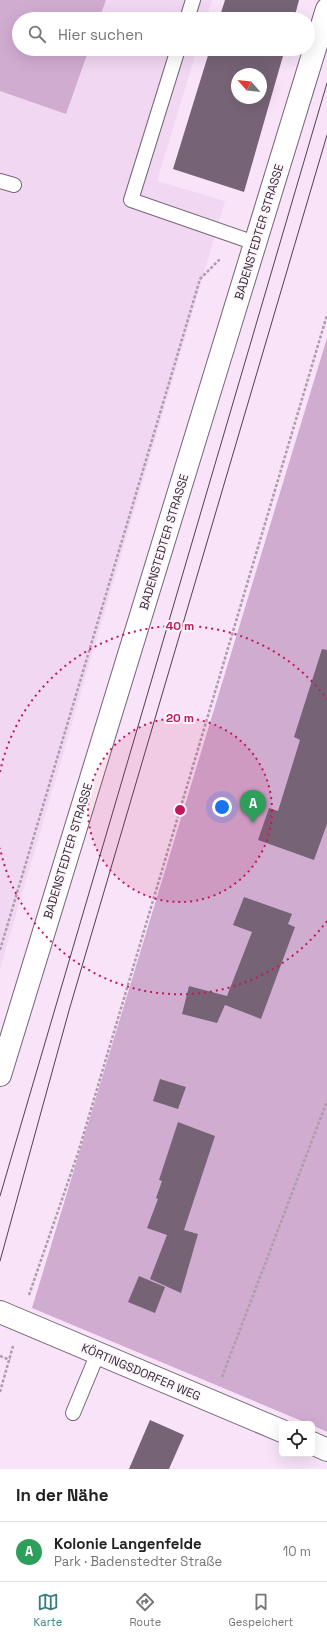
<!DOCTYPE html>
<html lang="de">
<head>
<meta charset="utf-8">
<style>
	body { margin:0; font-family:"Space Grotesk",sans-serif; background:#f6f6f6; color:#222 }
	.controls { position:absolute; right:12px; bottom:12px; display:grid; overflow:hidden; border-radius:6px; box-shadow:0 4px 16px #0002 }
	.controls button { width:36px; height:36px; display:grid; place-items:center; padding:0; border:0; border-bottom:1px solid #e0e0e0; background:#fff; color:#222; font:20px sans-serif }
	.compass { position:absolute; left:231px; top:68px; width:36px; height:36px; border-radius:50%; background:#fff; box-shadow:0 4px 16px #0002; rotate:297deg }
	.you { position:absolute; left:222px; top:807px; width:14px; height:14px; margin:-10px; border:3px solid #fff; border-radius:50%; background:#1a73e8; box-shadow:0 0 0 6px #1a73e833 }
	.badge { display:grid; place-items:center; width:26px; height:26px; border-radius:50%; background:#357e7c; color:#fff; font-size:13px; font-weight:700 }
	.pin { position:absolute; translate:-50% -33px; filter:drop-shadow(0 1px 2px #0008) }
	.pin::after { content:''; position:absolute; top:21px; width:14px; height:12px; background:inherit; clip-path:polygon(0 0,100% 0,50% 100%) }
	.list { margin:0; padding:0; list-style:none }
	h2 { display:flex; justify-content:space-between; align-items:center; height:52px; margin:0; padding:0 16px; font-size:17px }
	h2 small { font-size:13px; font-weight:400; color:#767676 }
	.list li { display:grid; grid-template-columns:26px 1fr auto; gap:12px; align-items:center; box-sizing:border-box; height:60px; padding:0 16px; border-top:1px solid #e0e0e0 }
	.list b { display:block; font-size:15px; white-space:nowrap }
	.list p { margin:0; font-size:13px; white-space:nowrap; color:#767676 }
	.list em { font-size:13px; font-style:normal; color:#767676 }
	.icon { flex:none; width:22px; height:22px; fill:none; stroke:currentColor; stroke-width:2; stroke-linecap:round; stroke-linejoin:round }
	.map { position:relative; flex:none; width:327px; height:1469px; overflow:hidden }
	.search { position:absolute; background:#fff; box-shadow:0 4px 16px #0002; left:12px; right:12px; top:12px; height:44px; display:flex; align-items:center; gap:10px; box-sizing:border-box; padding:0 14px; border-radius:22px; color:#767676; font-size:15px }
	.sheet { height:112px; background:#fff }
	nav { display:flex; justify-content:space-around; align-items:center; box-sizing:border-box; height:56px; border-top:1px solid #e0e0e0; background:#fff; font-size:11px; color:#767676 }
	nav a { display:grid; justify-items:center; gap:2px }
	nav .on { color:#357e7c }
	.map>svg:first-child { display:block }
	.built { fill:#f2d7f2 }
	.green { fill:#d0acd1 }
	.building { fill:#766476; fill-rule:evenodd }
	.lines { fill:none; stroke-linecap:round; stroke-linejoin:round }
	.lane-casing { stroke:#766476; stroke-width:16 }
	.street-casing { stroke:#766476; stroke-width:24 }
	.secondary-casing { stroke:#766476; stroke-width:24 }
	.path { stroke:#ac9cac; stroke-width:2.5; stroke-dasharray:3 2; stroke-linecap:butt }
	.lane { stroke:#fff; stroke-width:14 }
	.street { stroke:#fff; stroke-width:22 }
	.secondary { stroke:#fff; stroke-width:22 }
	.tram { stroke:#4d434d; stroke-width:1 }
	.ring { fill:none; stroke:#c2185b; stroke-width:2; stroke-dasharray:2 4 }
	.labels { text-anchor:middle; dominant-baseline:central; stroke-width:4; stroke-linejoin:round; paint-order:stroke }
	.street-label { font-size:12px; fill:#332b33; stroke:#fef5fd }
	.centre { fill:#c2185b; stroke:#fef5fd; stroke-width:2 }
	.ring-label { font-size:12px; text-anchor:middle; font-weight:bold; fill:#c2185b; stroke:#fef5fd; stroke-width:4; stroke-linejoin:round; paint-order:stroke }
</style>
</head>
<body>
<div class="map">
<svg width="327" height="1469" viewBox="0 0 327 1469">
	<rect width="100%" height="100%" fill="#f8e3f8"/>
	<path class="built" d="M0 0H212L207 19H19V49H197L157 181 225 201 0 969Z"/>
	<g class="green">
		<path d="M0 0H106L99 19H19V49H89L66 114 0 91Z"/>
		<path d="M327 338V1432L312 1425V1424H309L32 1308Z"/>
	</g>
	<g class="building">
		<path d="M225 0H299L294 19H219Z"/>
		<path d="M210 49H285L244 192 173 169ZM237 74H261V98H237Z"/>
		<path d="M322 649 327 650V824L314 860 258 840 269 808 278 811 300 740 294 737Z"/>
		<path d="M244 897 292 914 288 924 295 927 261 1019 225 1005 217 1023 182 1014 189 986 227 996 252 932 233 925Z"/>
		<path d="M160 1079 186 1087 178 1109 153 1101Z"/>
		<path d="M178 1122 215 1136 184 1230 198 1234 181 1293 150 1279 167 1235 147 1228 158 1199 156 1198 162 1181 159 1180Z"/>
		<path d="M139 1276 165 1287 155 1313 128 1302Z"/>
		<path d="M150 1420 184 1435 169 1469H129Z"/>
	</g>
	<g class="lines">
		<g class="lane-casing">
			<g id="lane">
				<path d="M187 19 193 0"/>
				<path d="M178 49 131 200 255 243"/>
				<path d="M0 181 14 185"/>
				<path d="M73 1413 98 1353"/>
			</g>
		</g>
		<g class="street-casing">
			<g id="street">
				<path d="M0 1312 282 1431"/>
				<path d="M312 1443 327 1450"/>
			</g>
		</g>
		<g class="secondary-casing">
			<path id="secondary" d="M0 1075 327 9"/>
		</g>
		<g class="path">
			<path d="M0 950 200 279 221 258"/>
			<path d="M29 1295 78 1153 327 315"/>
			<path d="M0 1356 10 1360"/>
			<path d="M222 1377 327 1101"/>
			<path d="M0 1392 13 1346"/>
		</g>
		<use href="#lane" class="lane"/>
		<use href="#street" class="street"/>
		<use href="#secondary" class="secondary"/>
		<g class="tram">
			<path d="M0 1196 327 83"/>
			<path d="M0 1261 70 1007 327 135"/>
		</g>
	</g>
	<circle cx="180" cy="810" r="92" fill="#c2185b" fill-opacity=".12"/>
	<g class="ring">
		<circle cx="180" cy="810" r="92"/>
		<path d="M327 921A184 184 0 0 1 0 848M0 772A184 184 0 0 1 327 699"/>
	</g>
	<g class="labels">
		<g class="street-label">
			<text transform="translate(259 232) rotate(-73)">BADENSTEDTER STRASSE</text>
			<text transform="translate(164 542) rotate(-73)">BADENSTEDTER STRASSE</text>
			<text transform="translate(68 851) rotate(-73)">BADENSTEDTER STRASSE</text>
			<text transform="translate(141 1372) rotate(23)">KÖRTINGSDORFER WEG</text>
		</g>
	</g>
	<circle cx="180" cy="810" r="6" class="centre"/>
	<g class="ring-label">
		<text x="180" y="630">40 m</text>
		<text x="180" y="722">20 m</text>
	</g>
</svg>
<div class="controls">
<button><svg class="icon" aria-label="locate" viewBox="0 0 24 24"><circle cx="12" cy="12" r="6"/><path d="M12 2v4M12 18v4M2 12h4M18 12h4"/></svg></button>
</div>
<svg class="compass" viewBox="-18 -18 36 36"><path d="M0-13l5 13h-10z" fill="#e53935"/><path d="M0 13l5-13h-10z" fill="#767676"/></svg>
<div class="you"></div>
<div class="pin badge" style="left:253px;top:823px;background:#2e9e5b">A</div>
<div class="search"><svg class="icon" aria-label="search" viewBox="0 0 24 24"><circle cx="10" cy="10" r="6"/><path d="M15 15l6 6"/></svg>Hier suchen</div>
</div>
<section class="sheet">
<h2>In der Nähe<small></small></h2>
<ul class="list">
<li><span class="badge" style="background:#2e9e5b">A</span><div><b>Kolonie Langenfelde</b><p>Park · Badenstedter Straße</p></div><em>10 m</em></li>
</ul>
</section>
<nav>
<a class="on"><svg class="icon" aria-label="map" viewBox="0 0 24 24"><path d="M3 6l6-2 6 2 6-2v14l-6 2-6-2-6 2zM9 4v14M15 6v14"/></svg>Karte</a>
<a><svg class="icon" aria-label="directions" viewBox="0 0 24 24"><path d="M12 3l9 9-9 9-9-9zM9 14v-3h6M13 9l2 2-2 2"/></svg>Route</a>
<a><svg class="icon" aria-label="saved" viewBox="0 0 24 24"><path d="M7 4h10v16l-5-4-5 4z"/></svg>Gespeichert</a>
</nav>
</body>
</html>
